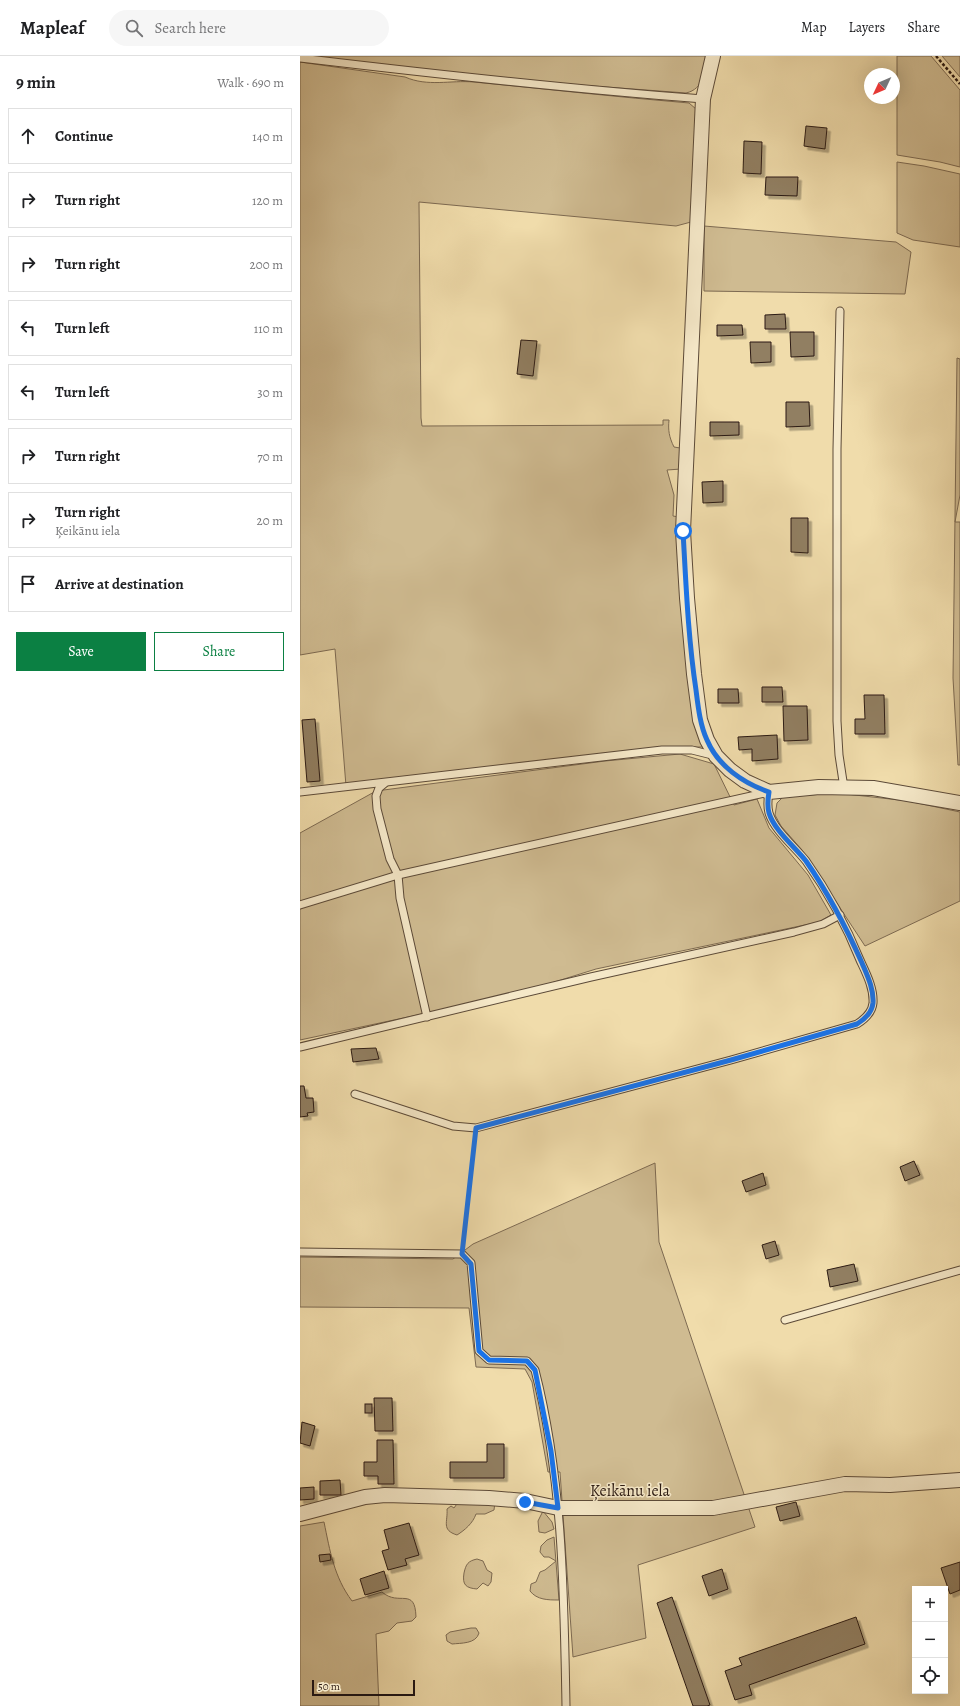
<!DOCTYPE html>
<html lang="en">
<head>
<meta charset="utf-8">
<style>
	body { margin:0; font-family:Alegreya,serif; background:#f6f6f6; color:#202124 }
	.controls { position:absolute; right:12px; bottom:12px; display:grid; overflow:hidden; border-radius:0px; box-shadow:0 4px 16px #0002 }
	.controls button { width:36px; height:36px; display:grid; place-items:center; padding:0; border:0; border-bottom:1px solid #e0e0e0; background:#fff; color:#202124; font:20px sans-serif }
	.compass { position:absolute; left:564px; top:12px; width:36px; height:36px; border-radius:50%; background:#fff; box-shadow:0 4px 16px #0002; rotate:226deg }
	.scale { position:absolute; left:12px; bottom:10px; width:103px; box-sizing:border-box; padding-left:4px; border:2px solid #2b1a12; border-top:0; font-size:11px; line-height:14px; white-space:nowrap; color:#2b1a12; -webkit-text-stroke:3px #f5e8c8; paint-order:stroke }
	.stop { position:absolute; width:12px; height:12px; margin:-9px; border:3px solid #1a73e8; border-radius:50%; background:#fff }
	.stop.end { background:#1a73e8; border-color:#fff; box-shadow:0 1px 4px #0008 }
	.list { margin:0; padding:0; list-style:none }
	h2 { display:flex; justify-content:space-between; align-items:center; height:52px; margin:0; padding:0 16px; font-size:17px }
	h2 small { font-size:13px; font-weight:400; color:#757577 }
	.list li { display:grid; grid-template-columns:26px 1fr auto; gap:12px; align-items:center; box-sizing:border-box; height:56px; margin:0 8px 8px; padding:0 8px; border:1px solid #e0e0e0; border-radius:0px }
	.list b { display:block; font-size:15px; white-space:nowrap }
	.list p { margin:0; font-size:13px; white-space:nowrap; color:#757577 }
	.list em { font-size:13px; font-style:normal; color:#757577 }
	.actions { display:flex; gap:8px; padding:12px 16px }
	.actions a { flex:1; padding:9px 0; border:1px solid #0b8043; border-radius:0px; text-align:center; font-size:14px; color:#0b8043 }
	.actions .main { background:#0b8043; color:#fff }
	.icon { flex:none; width:22px; height:22px; fill:none; stroke:currentColor; stroke-width:2; stroke-linecap:round; stroke-linejoin:round }
	.map { position:relative; flex:none; width:660px; height:1650px; overflow:hidden }
	header { display:flex; align-items:center; gap:24px; box-sizing:border-box; height:56px; padding:0 20px; background:#fff; border-bottom:1px solid #e0e0e0 }
	header strong { font-size:19px }
	nav { display:flex; gap:22px; margin-inline-start:auto; font-size:14px }
	.search { width:280px; height:36px; background:#f6f6f6; display:flex; align-items:center; gap:10px; box-sizing:border-box; padding:0 14px; border-radius:22px; color:#757577; font-size:15px }
	main { display:flex }
	aside { flex:1; background:#fff }
	.map>svg:first-child { display:block }
	.green { fill:#cfbb91; stroke:#7d6a52 }
	.building { fill:#917f62; stroke:#2b1a12; filter:url(#shadow) }
	.lines { fill:none; stroke-linecap:round; stroke-linejoin:round }
	.lane-casing { stroke:#5c4a38; stroke-width:9 }
	.street-casing { stroke:#5c4a38; stroke-width:16 }
	.path { stroke:#2b1a12; stroke-width:2.5; stroke-dasharray:3 2; stroke-linecap:butt }
	.lane { stroke:#f5e8c8; stroke-width:7 }
	.street { stroke:#f5e8c8; stroke-width:14 }
	.route { stroke:#1a73e8; stroke-width:5 }
	.labels { text-anchor:middle; dominant-baseline:central; stroke-width:3; stroke-linejoin:round; paint-order:stroke }
	.street-label { font-size:16px; fill:#2b1a12; stroke:#f5e8c8 }
</style>
</head>
<body>
<header>
<strong>Mapleaf</strong>
<div class="search"><svg class="icon" aria-label="search" viewBox="0 0 24 24"><circle cx="10" cy="10" r="6"/><path d="M15 15l6 6"/></svg>Search here</div>
<nav><a>Map</a><a>Layers</a><a>Share</a></nav>
</header>
<main>
<aside>
<h2>9 min<small>Walk · 690 m</small></h2>
<ul class="list">
<li><svg class="icon" aria-label="ahead" viewBox="0 0 24 24"><path d="M12 20V5M6 11l6-6 6 6"/></svg><div><b>Continue</b></div><em>140 m</em></li>
<li><svg class="icon" aria-label="right" viewBox="0 0 24 24"><path d="M7 20v-9h11M14 6l5 5-5 5"/></svg><div><b>Turn right</b></div><em>120 m</em></li>
<li><svg class="icon" aria-label="right" viewBox="0 0 24 24"><path d="M7 20v-9h11M14 6l5 5-5 5"/></svg><div><b>Turn right</b></div><em>200 m</em></li>
<li><svg class="icon" aria-label="left" viewBox="0 0 24 24"><path d="M17 20v-9H6M10 6l-5 5 5 5"/></svg><div><b>Turn left</b></div><em>110 m</em></li>
<li><svg class="icon" aria-label="left" viewBox="0 0 24 24"><path d="M17 20v-9H6M10 6l-5 5 5 5"/></svg><div><b>Turn left</b></div><em>30 m</em></li>
<li><svg class="icon" aria-label="right" viewBox="0 0 24 24"><path d="M7 20v-9h11M14 6l5 5-5 5"/></svg><div><b>Turn right</b></div><em>70 m</em></li>
<li><svg class="icon" aria-label="right" viewBox="0 0 24 24"><path d="M7 20v-9h11M14 6l5 5-5 5"/></svg><div><b>Turn right</b><p>Ķeikānu iela</p></div><em>20 m</em></li>
<li><svg class="icon" aria-label="arrive" viewBox="0 0 24 24"><path d="M6 21V4h12l-3 4 3 4H6"/></svg><div><b>Arrive at destination</b></div></li>
</ul>
<div class="actions"><a class="main">Save</a><a>Share</a></div>
</aside>
<div class="map">
<svg width="660" height="1650" viewBox="0 0 660 1650">
	<defs>
		<filter id="shadow"><feDropShadow dx="3.5" dy="3.5" stdDeviation="0" flood-color="#0004"/></filter>
	</defs>
	<rect width="100%" height="100%" fill="#f0dcab"/>
	<filter id="stains"><feTurbulence type="fractalNoise" baseFrequency=".005" numOctaves="4"/><feColorMatrix values="0 0 0 0 .2 0 0 0 0 .09 0 0 0 0 .02 0 0 0 .5 -.17"/></filter>
	<radialGradient id="worn" r=".72"><stop offset=".6" stop-color="#630" stop-opacity="0"/><stop offset="1" stop-color="#630" stop-opacity=".3"/></radialGradient>
	<g class="green">
		<path d="M11 0H409C405 15 404 33 386 37L266 28 97 11Z"/>
		<path d="M597 0H631L660 34V111L640 106 597 99Z"/>
		<path d="M642 0H660V21Z"/>
		<path d="M0 6 105 21C128 31 150 24 174 26 246 33 317 41 389 47L396 53 391 166 376 170 119 146 121 362 122 370 363 369V364H369C368 374 369 381 374 391L380 392 381 413 367 414 374 439 373 460 379 461 403 691H389L46 730 35 593 0 599Z"/>
		<path d="M597 106 624 110 660 118V191L613 184 597 177Z"/>
		<path d="M404 170 596 186 611 196 605 238 404 235Z"/>
		<path d="M657 302 660 303V439L655 466H660V709H658L653 622Z"/>
		<path d="M380 698 414 708 434 749 457 743 469 772 508 819 531 859 519 866 296 913 216 938 0 984V777L76 735 305 705Z"/>
		<path d="M537 737 608 745 660 756V845L565 890 502 794 481 770 475 759 477 747 483 741Z"/>
		<path d="M355 1107 359 1186 455 1471 338 1509 346 1582 273 1601 260 1416H248L232 1326 225 1313 176 1311 169 1252 0 1251V1201L153 1203 173 1188Z"/>
		<path d="M159 1445 195 1446 194 1454 185 1458H176C173 1467 165 1474 157 1479 141 1474 148 1466 147 1453L151 1450 154 1452Z"/>
		<path d="M243 1455 252 1466 254 1473 245 1477 239 1476 238 1465Z"/>
		<path d="M24 1466C30 1495 34 1521 52 1545L82 1536C99 1551 115 1530 116 1561L112 1565 97 1567 89 1575 76 1578 79 1650H0V1470Z"/>
		<path d="M254 1481 259 1544C248 1544 237 1544 230 1535L231 1528 236 1526 240 1516 245 1514 256 1505 249 1501H244L240 1496 241 1490 247 1484Z"/>
		<path d="M177 1503 183 1505 187 1514 192 1517 191 1526 188 1530 183 1527 177 1533C166 1532 162 1529 164 1517 166 1508 168 1505 177 1503Z"/>
		<path d="M171 1572H176L179 1577C176 1588 161 1587 152 1588L147 1585 146 1579 150 1576Z"/>
	</g>
	<g class="building">
		<path d="M506 70 527 72 525 93 504 90Z"/>
		<path d="M444 85 462 86 461 118 443 117Z"/>
		<path d="M466 121H498L497 140 465 139Z"/>
		<path d="M485 258 486 273H465V259Z"/>
		<path d="M417 269H442L443 279 417 280Z"/>
		<path d="M490 276H514V300L491 301Z"/>
		<path d="M221 284 237 285 233 320 217 318Z"/>
		<path d="M450 286H471V306L451 307Z"/>
		<path d="M486 346H509L510 370 486 371Z"/>
		<path d="M410 366H439V379L410 380Z"/>
		<path d="M423 425V446L403 447 402 426Z"/>
		<path d="M491 462H508V497L491 496Z"/>
		<path d="M462 631H482L483 646H462Z"/>
		<path d="M418 633H438L439 647H418Z"/>
		<path d="M564 639H584L585 678H555V663H565Z"/>
		<path d="M483 650H507L508 684 484 685Z"/>
		<path d="M15 663 20 725 7 726 2 664Z"/>
		<path d="M477 679 478 703 452 705V693L439 694 438 681Z"/>
		<path d="M76 992 79 1003 53 1006 51 993Z"/>
		<path d="M0 1030H4L6 1042H13L14 1056 7 1057 8 1060 0 1061Z"/>
		<path d="M614 1105 620 1119 605 1125 600 1111Z"/>
		<path d="M463 1117 466 1129 446 1136 442 1125Z"/>
		<path d="M475 1185 479 1199 466 1203 462 1189Z"/>
		<path d="M554 1208 558 1225 530 1231 527 1214Z"/>
		<path d="M74 1342H92L93 1375H75Z"/>
		<rect x="65" y="1348" width="7" height="9"/>
		<path d="M2 1366 15 1370 10 1390 0 1387Z"/>
		<path d="M77 1384H93L94 1428H78V1420H64V1406H77Z"/>
		<path d="M187 1388H204V1422H150V1406H187Z"/>
		<path d="M40 1424 41 1439H20V1425Z"/>
		<path d="M14 1431V1443L0 1444V1432Z"/>
		<path d="M496 1446 500 1460 480 1465 476 1451Z"/>
		<path d="M109 1467 119 1499 105 1503 107 1509 88 1514 82 1495 89 1493 84 1474Z"/>
		<path d="M30 1498 31 1504 20 1506 19 1499Z"/>
		<path d="M660 1506V1534L650 1538 641 1512Z"/>
		<path d="M422 1513 428 1533 409 1540 402 1520Z"/>
		<path d="M84 1515 89 1532 65 1539 60 1523Z"/>
		<path d="M372 1541 410 1649 407 1650H393L357 1547Z"/>
		<path d="M556 1561 565 1588 449 1629 452 1639 435 1644 425 1615 442 1609 439 1602Z"/>
	</g>
	<g class="lines">
		<g class="lane-casing">
			<g id="lane">
				<path d="M0 2C134 18 268 33 403 43"/>
				<path d="M540 255 537 393V665L539 699 544 732"/>
				<path d="M85 727 79 732 76 740 77 753 90 803 98 819 100 842 127 961"/>
				<path d="M0 736 362 694H392L416 700"/>
				<path d="M0 849 98 819 469 736C468 742 467 750 469 757 474 774 495 791 506 805 528 836 546 869 560 904 566 917 574 932 573 947 572 957 565 963 557 968L431 1004 176 1072 153 1070 55 1038"/>
				<path d="M0 991 291 921 494 876 523 868 540 859"/>
				<path d="M0 1196 162 1198 171 1207 179 1295 189 1304 227 1305 235 1314C263 1423 264 1538 266 1650"/>
				<path d="M485 1264 660 1214"/>
			</g>
		</g>
		<g class="street-casing">
			<g id="street">
				<path d="M413 0 403 43 383 475 387 542 394 618 400 664 407 684 416 700 430 714 445 725 469 736 519 731 573 732 660 747"/>
				<path d="M0 1458 65 1441 85 1439 189 1442 225 1445 258 1452H413L545 1428 590 1429 660 1424"/>
			</g>
		</g>
		<g class="path">
			<path d="M636 0 660 28"/>
			<path d="M163 1190 175 1082"/>
		</g>
		<use href="#lane" class="lane"/>
		<use href="#street" class="street"/>
	</g>
	<g class="lines">
		<path class="route" d="M225 1446 258 1452 251 1395 235 1314 227 1305 189 1304 179 1295 171 1208 162 1198 176 1072 431 1004 557 968C565 963 572 957 573 947 574 933 567 919 562 907 546 871 528 837 506 805 495 791 474 774 469 757 467 750 468 742 469 736 443 727 418 710 407 684 400 669 398 650 396 634 388 581 386 528 383 475"/>
	</g>
	<g class="labels">
		<g class="street-label">
			<text x="330" y="1435">Ķeikānu iela</text>
		</g>
	</g>
	<rect width="100%" height="100%" filter="url(#stains)"/>
	<rect width="100%" height="100%" fill="url(#worn)"/>
</svg>
<div class="controls">
<button>+</button>
<button>−</button>
<button><svg class="icon" aria-label="locate" viewBox="0 0 24 24"><circle cx="12" cy="12" r="6"/><path d="M12 2v4M12 18v4M2 12h4M18 12h4"/></svg></button>
</div>
<svg class="compass" viewBox="-18 -18 36 36"><path d="M0-13l5 13h-10z" fill="#e53935"/><path d="M0 13l5-13h-10z" fill="#757577"/></svg>
<div class="scale">50 m</div>
<div class="stop" style="left:383px;top:475px"></div>
<div class="stop end" style="left:225px;top:1446px"></div>
</div>
</main>
</body>
</html>
